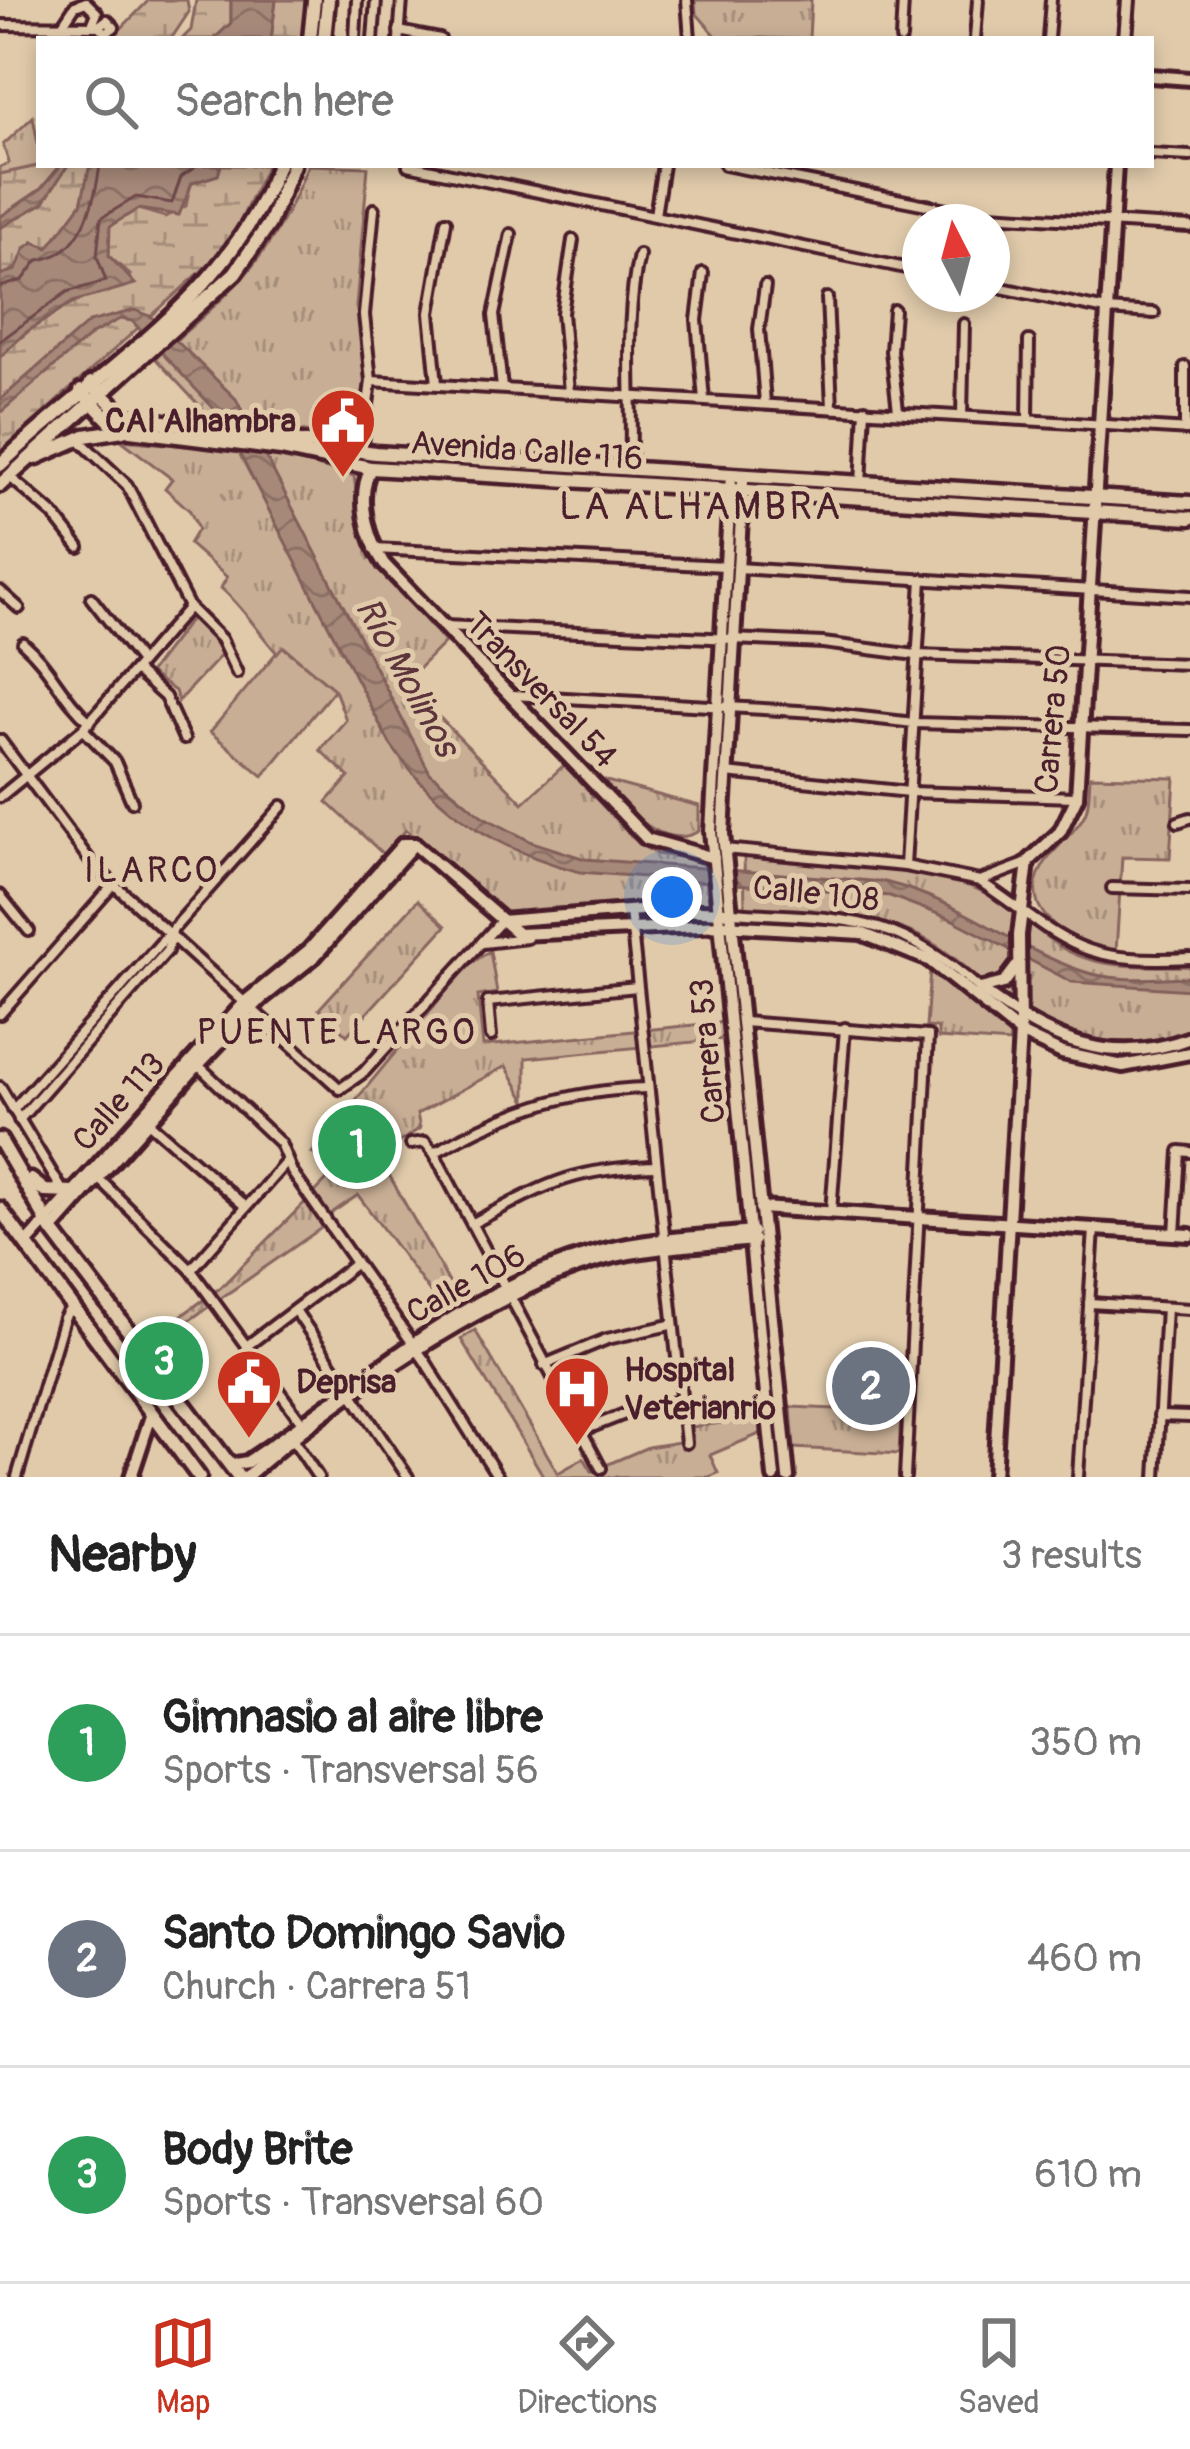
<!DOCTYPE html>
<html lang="en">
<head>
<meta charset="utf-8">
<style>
	body { margin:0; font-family:Pangolin,sans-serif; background:#f2f2f2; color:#222 }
	.compass { position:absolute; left:902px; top:204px; width:108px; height:108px; border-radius:50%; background:#fff; box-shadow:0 6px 18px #0003; rotate:354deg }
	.you { position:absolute; left:672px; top:897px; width:42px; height:42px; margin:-30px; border:9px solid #fff; border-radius:50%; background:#1a73e8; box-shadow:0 0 0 18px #1a73e833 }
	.badge { display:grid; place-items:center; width:78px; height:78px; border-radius:50%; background:#c8321e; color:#fff; font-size:39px; font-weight:700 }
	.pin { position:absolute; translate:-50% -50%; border:6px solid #fff; box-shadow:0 3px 12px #0006 }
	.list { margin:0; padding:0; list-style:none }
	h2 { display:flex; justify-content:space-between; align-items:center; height:156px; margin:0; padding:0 48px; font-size:51px }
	h2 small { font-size:39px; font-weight:400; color:#767676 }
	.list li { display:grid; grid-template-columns:78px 1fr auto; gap:36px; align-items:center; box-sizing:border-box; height:216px; padding:0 48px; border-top:3px solid #e0e0e0 }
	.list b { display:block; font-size:45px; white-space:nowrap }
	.list p { margin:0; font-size:39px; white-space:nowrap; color:#767676 }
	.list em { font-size:39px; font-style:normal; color:#767676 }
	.icon { flex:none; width:66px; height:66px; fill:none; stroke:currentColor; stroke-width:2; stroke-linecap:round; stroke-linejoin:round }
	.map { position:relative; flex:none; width:1190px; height:1477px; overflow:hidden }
	.search { position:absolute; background:#fff; box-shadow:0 6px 18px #0003; left:36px; right:36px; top:36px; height:132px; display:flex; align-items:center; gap:30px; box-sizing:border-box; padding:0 42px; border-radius:0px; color:#767676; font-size:45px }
	.sheet { height:804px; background:#fff }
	nav { display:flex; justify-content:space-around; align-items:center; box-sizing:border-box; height:168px; border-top:3px solid #e0e0e0; background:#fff; font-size:33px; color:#767676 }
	nav a { display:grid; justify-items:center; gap:6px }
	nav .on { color:#c8321e }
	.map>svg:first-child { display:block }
	.green { fill:#c8ae95; stroke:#896660; stroke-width:3 }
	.wetland { fill:url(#wetland-marsh); stroke:#896660; stroke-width:3 }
	.park { fill:url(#park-tufts); stroke:#896660; stroke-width:3 }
	.water { fill:url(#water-waves); stroke:#825f5a; stroke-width:3 }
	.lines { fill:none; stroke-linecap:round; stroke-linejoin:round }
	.shore { stroke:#6f494b; stroke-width:3 }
	.street-casing { stroke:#4a1f2b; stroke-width:16 }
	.secondary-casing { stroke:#4a1f2b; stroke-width:20 }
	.primary-casing { stroke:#4a1f2b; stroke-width:21 }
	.street { stroke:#e0caaa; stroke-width:8 }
	.secondary { stroke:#e0caaa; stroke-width:10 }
	.primary { stroke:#e0caaa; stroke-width:12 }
	.labels { text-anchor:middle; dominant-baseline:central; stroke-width:10; stroke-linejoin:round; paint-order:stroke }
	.poi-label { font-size:33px; font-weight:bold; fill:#4a1f2b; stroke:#e0caaa; text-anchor:start }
	.street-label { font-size:33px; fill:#4a1f2b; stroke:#e0caaa }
	.water-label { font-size:36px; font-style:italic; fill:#5d343b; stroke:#e0caaa }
	.neighbourhood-label { font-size:36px; letter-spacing:3px; fill:#4a1f2b; stroke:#e0caaa }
	.quarter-label { font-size:39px; letter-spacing:3px; fill:#4a1f2b; stroke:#e0caaa }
</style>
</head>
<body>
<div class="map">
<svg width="1190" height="1477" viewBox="0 0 1190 1477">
	<defs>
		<pattern id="wetland-marsh" width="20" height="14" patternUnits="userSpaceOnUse" patternTransform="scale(3)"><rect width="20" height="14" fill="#c8ae95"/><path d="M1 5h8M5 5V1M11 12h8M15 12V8" fill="none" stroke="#a48d7a"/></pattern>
		<pattern id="park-tufts" width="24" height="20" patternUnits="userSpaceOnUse" patternTransform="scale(3)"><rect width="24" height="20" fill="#c8ae95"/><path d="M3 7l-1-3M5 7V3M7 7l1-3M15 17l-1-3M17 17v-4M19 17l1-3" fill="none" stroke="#a48d7a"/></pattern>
		<pattern id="water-waves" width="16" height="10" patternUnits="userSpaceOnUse" patternTransform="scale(3)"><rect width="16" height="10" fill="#a7897a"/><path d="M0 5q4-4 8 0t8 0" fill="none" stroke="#8a6f64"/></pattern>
	</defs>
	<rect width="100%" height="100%" fill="#e0caaa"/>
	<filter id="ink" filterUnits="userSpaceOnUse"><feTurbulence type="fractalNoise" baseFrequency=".00833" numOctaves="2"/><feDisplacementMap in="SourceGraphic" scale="24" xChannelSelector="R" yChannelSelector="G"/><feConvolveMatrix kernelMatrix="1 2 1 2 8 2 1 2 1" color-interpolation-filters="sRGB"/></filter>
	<g filter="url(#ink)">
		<path class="green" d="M282 646 335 689 263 776 210 732Z"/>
		<g class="wetland">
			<path d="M149 0H187L189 12 171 39H111Z"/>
			<path d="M196 0H231V23L214 39H182L191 30Z"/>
			<path d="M276 0H306L302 39H271Z"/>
			<path d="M42 165H61L41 189 0 217V174Z"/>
			<path d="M68 165H90L81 204 49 248 33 242 24 263 1 276 0 228 43 203Z"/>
			<path d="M221 165H267L228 247 0 452V357C22 335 50 313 79 300 100 290 110 291 130 275L109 256V226L138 209 165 217 186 206 191 183 218 174Z"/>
		</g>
		<g class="park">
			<path d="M695 0H811L809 39 717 37 696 13Z"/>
			<path d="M33 117 42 165 0 174V167L9 163 3 145Z"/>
			<path d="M308 165 368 167 356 307 367 354 362 440 212 419 155 358C232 291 270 264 308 165Z"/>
			<path d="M121 440 267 453 354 476 363 540 384 574 445 642 405 682 523 803 564 765 639 844 657 854 703 860 710 904 506 914 406 830 383 854 327 802 349 777 320 750 346 720 335 690 283 646 277 653C257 631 244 608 221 588L227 577 189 544 198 529 190 511 165 488 172 479Z"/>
			<path d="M193 616 223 653 178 701 175 691 149 673Z"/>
			<path d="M1090 776 1175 778 1170 858 1122 857 1116 952C1077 945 1014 915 1043 866 1054 847 1075 834 1085 814 1090 803 1089 788 1090 776Z"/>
			<path d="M599 779 699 806V831C660 854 625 804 599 779Z"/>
			<path d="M744 856C818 863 901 862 972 887 1002 898 1030 926 1056 944 1096 971 1144 966 1190 966V1035C1137 1055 1068 1047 1021 1014 984 987 953 949 910 932 859 911 799 911 745 909Z"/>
			<path d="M418 900 446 926 347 1035 319 1009Z"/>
			<path d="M490 951 497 993 478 996 483 1046 725 1022 726 1039 526 1058V1101L506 1066 417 1114 420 1128 393 1147 383 1164 461 1304 446 1314 358 1195 333 1212 320 1229 151 1347 146 1341 220 1288 327 1180 325 1164 312 1153 467 966Z"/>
			<path d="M930 970 1009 1031 1010 1043 938 1038V1028L926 1027Z"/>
			<path d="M475 1330 558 1473 584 1458 592 1471 648 1447 692 1440 691 1427 760 1418 762 1433 710 1455 718 1473 709 1477H544L461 1339Z"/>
			<path d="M791 1407 901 1412 899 1454 794 1448Z"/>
		</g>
		<g class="water">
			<path d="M231 0H276L271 39H214L231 23Z"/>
			<path d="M61 165H68L43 203 0 228V217L41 189Z"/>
			<path d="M90 165H221L218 175 192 183 179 215 138 209 110 226 109 256 135 284 73 302 25 333 0 357V275L16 270 25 248 34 242 48 248 81 204Z"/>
			<path d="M135 310 152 317 236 399 430 773 482 816 532 842 585 859 885 882C964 902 1008 945 1079 970 1115 983 1152 978 1190 977V990L1072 982 949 918 890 896 580 872C499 851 438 813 390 744L219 414 132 321 120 319 92 334 0 413V400L89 322Z"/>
		</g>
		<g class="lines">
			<g class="shore">
				<path d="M0 287 23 280 38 260C83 255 95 201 100 165"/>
				<path d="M0 341 67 292 106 281 97 256 101 218 136 197 172 203 181 177 198 165"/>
			</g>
			<g class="street-casing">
				<g id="street">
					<path d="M687 0 690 39"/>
					<path d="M63 24 75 6 86 2 97 13 92 25"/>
					<path d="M0 25 99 26 107 20 114 27 106 33 99 26"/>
					<path d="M399 31 440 39"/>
					<path d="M355 39 357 0"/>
					<path d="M373 39 376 0"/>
					<path d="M399 39 402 0"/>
					<path d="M901 39 903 0"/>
					<path d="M975 39 978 0"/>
					<path d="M1048 39 1051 0"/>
					<path d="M1151 154 1190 156"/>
					<path d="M408 165 920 271"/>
					<path d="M725 165 972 214 1190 227"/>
					<path d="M655 215 663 165"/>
					<path d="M703 273 697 320 704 400"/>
					<path d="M765 286 759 329 765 403"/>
					<path d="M992 286 1106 310 1154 313"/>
					<path d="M827 298 832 407"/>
					<path d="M894 310 891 351 898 410"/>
					<path d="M371 381 1190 430"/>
					<path d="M437 384 430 313 446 221"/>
					<path d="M502 388 494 315 511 234"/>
					<path d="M569 392 562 313 573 240"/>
					<path d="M962 415 964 324"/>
					<path d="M1028 419 1029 341"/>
					<path d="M1185 430V367"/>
					<path d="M78 439 127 485 189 607 221 639 237 673"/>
					<path d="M362 451 371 381 364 315 374 209"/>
					<path d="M630 468C634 396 623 326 639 255"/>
					<path d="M10 477 54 515 79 547"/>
					<path d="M861 484 865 409"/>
					<path d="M374 549 725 566"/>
					<path d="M738 568 1190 596"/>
					<path d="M0 591 19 608"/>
					<path d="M91 598 141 662"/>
					<path d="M444 626 823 643 916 655 1190 664"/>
					<path d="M23 643C51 667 62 698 90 722"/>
					<path d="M135 670 165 697 184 739"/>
					<path d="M512 695 817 712 914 723 1190 730"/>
					<path d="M83 729 115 762 132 802"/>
					<path d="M0 740 94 866 340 1089 364 1072 501 921"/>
					<path d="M726 773 909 792 1076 797"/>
					<path d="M0 797 83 729 189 607"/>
					<path d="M1178 822 1190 818"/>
					<path d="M724 849 905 866 980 881 1028 863"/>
					<path d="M905 866 922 579"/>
					<path d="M981 882C1069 942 1076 964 1190 958"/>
					<path d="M1112 888 1190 890"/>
					<path d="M0 895 29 931"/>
					<path d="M630 911 686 1443"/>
					<path d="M732 912C844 920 891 911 980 989"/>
					<path d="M483 943 527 938"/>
					<path d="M0 1014 114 884"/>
					<path d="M743 1022 928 1036 905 1477"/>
					<path d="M491 1036 488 1002 637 987"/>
					<path d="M198 1065 280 1143 292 1172 425 1361 498 1477"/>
					<path d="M0 1087 61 1188"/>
					<path d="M13 1110 282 806"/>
					<path d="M19 1120 167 951 172 935"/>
					<path d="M147 1121 246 1207"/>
					<path d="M411 1144 425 1142 434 1153 601 1468"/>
					<path d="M434 1153C503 1113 566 1090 647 1088"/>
					<path d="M98 1178 191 1270 303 1424"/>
					<path d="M831 1212 845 1028"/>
					<path d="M473 1223C546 1185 569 1169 654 1166"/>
					<path d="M1175 1234 1180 1151 1190 1152"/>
					<path d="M191 1270 287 1161"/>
					<path d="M1089 1303 1190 1309"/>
					<path d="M295 1310 408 1477"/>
					<path d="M248 1345 355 1264"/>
					<path d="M544 1365 607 1339 670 1325"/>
					<path d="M1159 1416 1190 1417"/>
					<path d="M584 1430 645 1406 678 1402"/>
					<path d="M292 1438 318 1477"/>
					<path d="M17 1477 64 1318 72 1306"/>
					<path d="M1078 1477 1094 1229"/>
					<path d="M1156 1477 1166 1308"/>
				</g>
			</g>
			<g class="secondary-casing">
				<g id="secondary">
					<path d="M1125 39 1128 0"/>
					<path d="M1151 76 1190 79"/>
					<path d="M371 468C356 497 367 538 384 564L647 839 714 858"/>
					<path d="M731 475 711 831 774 1477"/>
					<path d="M743 482 723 834 788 1477"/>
					<path d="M414 844 518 934 723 925 861 933 929 960 1020 1033 1062 1053 1123 1066 1190 1053"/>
					<path d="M501 921 653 909 725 912"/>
					<path d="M980 989C1045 1038 1110 1069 1190 1038"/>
					<path d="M980 989 1004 983 1016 967"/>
					<path d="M760 1208 1190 1235"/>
					<path d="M52 1230 198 1065 261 999 315 956 414 844"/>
					<path d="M27 1243 246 1001 309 950 403 844H414"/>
					<path d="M230 1465 247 1462C362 1386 468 1285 605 1250 653 1238 704 1237 753 1232"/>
					<path d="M131 1477 152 1413"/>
					<path d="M246 1477C332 1400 496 1287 607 1258 655 1246 706 1245 754 1240"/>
					<path d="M994 1477 1020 1033 1019 935 1028 862 1060 832 1077 797 1116 165"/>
				</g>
			</g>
			<g class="primary-casing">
				<g id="primary">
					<path d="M310 39 314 0"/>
					<path d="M324 39 328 0"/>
					<path d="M91 383 124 416 375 453 1190 503"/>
					<path d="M81 391 110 421 130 430 281 449 371 468 1190 518"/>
					<path d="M35 458 85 436 123 430"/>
					<path d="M0 465C97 371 230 297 278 165"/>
					<path d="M0 485 235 273 269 224 293 165"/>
					<path d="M0 1140 52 1230 239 1477"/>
					<path d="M31 1180 45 1191 73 1192"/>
					<path d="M0 1209 199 1477"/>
				</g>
			</g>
			<use href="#street" class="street"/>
			<use href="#secondary" class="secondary"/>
			<use href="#primary" class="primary"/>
		</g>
	</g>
	<defs>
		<g id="civic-pin" transform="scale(3.45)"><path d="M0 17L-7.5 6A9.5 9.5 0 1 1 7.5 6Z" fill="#c8321e" stroke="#e0caaa"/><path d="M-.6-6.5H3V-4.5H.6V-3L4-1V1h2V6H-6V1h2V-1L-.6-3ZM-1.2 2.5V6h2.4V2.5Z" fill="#fff"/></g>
		<g id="hospital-pin" transform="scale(3.45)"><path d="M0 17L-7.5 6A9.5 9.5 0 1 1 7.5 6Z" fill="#c8321e" stroke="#e0caaa"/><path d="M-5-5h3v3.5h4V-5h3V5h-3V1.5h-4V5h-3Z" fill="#fff"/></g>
	</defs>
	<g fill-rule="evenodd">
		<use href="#civic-pin" x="343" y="421"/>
		<use href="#civic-pin" x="249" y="1382"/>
		<use href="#hospital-pin" x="577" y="1389"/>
	</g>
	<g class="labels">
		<g class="poi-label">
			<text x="296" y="421" text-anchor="end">CAI Alhambra</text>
			<text x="624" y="1370">Hospital<tspan x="624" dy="38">Veterianrio</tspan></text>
			<text x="296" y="1382">Deprisa</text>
		</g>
		<g class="street-label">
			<text transform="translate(527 451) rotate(4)">Avenida Calle 116</text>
			<text transform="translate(541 690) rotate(46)">Transversal 54</text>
			<text transform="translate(1053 719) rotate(-85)">Carrera 50</text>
			<text transform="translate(816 894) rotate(6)">Calle 108</text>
			<text transform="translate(708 1051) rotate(-95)">Carrera 53</text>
			<text transform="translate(119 1102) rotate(-48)">Calle 113</text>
			<text transform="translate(466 1284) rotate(-29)">Calle 106</text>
		</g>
		<g class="water-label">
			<text transform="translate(407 677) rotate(61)">Río Molinos</text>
		</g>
		<g class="neighbourhood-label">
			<text x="152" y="870">ILARCO</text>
			<text x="337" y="1032">PUENTE LARGO</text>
		</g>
		<g class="quarter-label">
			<text x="701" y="506">LA ALHAMBRA</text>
		</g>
	</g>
</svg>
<svg class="compass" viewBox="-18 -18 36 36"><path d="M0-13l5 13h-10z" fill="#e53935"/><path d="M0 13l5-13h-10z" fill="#767676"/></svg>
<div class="you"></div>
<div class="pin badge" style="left:357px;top:1144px;background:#2e9e5b">1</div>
<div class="pin badge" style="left:871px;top:1386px;background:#6b7280">2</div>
<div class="pin badge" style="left:164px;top:1361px;background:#2e9e5b">3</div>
<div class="search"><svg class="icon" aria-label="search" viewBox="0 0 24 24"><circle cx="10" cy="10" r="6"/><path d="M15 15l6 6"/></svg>Search here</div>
</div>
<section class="sheet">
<h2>Nearby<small>3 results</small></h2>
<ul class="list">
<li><span class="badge" style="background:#2e9e5b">1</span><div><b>Gimnasio al aire libre</b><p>Sports · Transversal 56</p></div><em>350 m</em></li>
<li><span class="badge" style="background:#6b7280">2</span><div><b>Santo Domingo Savio</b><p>Church · Carrera 51</p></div><em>460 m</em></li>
<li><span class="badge" style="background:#2e9e5b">3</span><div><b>Body Brite</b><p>Sports · Transversal 60</p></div><em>610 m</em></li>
</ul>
</section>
<nav>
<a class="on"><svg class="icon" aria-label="map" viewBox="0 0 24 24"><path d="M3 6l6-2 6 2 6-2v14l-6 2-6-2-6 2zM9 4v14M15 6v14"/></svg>Map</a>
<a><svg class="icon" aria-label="directions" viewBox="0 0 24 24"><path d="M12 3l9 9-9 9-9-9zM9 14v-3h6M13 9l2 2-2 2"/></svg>Directions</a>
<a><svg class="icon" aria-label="saved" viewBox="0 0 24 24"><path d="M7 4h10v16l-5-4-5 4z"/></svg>Saved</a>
</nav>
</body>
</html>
